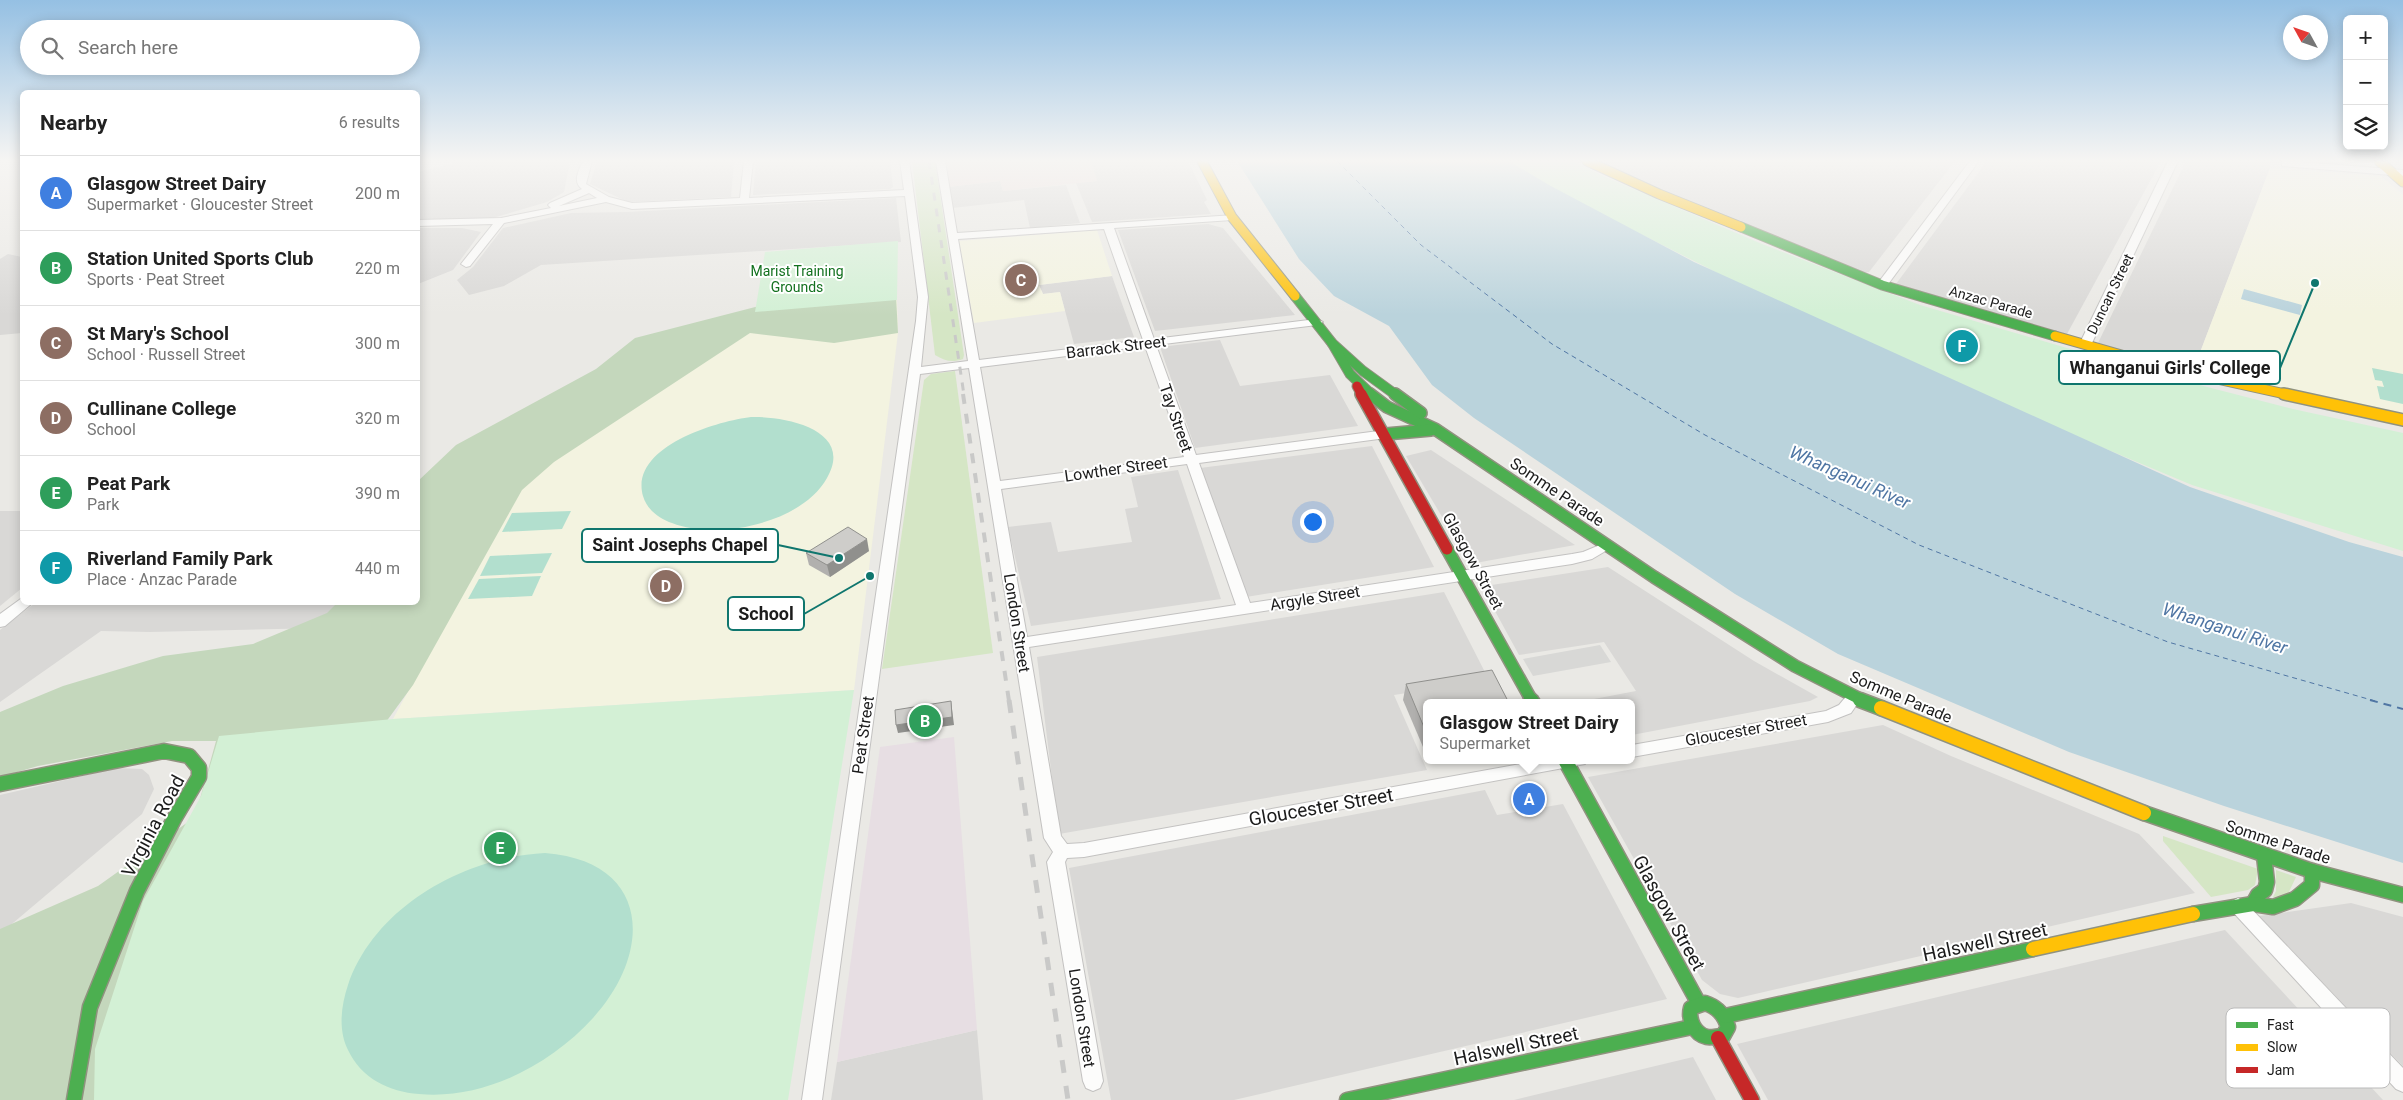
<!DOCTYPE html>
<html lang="en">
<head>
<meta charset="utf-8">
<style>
	body { margin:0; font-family:Roboto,sans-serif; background:#f2f2f2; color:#222 }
	.controls { position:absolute; right:15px; top:15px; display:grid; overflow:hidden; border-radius:8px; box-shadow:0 2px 12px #0003 }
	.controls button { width:45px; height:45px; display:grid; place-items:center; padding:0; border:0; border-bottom:1px solid #e0e0e0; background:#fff; color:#222; font:25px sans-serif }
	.compass { position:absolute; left:2283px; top:15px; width:45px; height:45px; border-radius:50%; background:#fff; box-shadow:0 2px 12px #0003; rotate:310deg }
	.you { position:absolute; left:1312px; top:521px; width:18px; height:18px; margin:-12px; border:4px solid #fff; border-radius:50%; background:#1a73e8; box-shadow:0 0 0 8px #1a73e833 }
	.badge { display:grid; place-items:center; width:32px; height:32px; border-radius:50%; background:#2563eb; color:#fff; font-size:16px; font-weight:700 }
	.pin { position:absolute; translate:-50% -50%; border:2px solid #fff; box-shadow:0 1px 5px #0006 }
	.popup { position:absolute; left:1423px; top:699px; width:212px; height:65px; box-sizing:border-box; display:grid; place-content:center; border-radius:8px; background:#fff; filter:drop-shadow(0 1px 4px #0005); font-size:16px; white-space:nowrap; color:#767676 }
	.popup b { font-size:19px; color:#222 }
	.popup::after { content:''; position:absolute; left:50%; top:100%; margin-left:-10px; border:10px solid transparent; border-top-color:#fff }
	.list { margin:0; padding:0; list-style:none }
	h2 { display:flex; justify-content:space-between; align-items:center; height:65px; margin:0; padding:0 20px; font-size:21px }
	h2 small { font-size:16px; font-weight:400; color:#767676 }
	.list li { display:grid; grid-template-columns:32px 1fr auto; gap:15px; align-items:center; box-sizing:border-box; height:75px; padding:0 20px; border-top:1px solid #e0e0e0 }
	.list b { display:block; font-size:19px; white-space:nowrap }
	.list p { margin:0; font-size:16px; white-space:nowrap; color:#767676 }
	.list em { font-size:16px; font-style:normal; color:#767676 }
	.icon { flex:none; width:28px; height:28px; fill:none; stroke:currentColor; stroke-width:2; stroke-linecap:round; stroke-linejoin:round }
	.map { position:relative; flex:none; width:2403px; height:1100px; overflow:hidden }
	.search { position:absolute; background:#fff; box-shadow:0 2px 12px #0003; left:20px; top:20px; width:400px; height:55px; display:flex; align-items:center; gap:12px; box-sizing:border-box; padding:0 18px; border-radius:28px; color:#767676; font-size:19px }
	.panel { position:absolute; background:#fff; box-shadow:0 2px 12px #0003; left:20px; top:90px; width:400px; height:515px; border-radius:8px }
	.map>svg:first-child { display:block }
	.residential { fill:#d9d8d6 }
	.commercial { fill:#ecdedb }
	.industrial { fill:#e7dee3 }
	.education { fill:#f3f3e0 }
	.religious { fill:#d8d8d6 }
	.grass { fill:#d5e6c5 }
	.forest { fill:#c4d7bc }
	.park { fill:#d3f0d5 }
	.pitch { fill:#b2dfce }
	.water { fill:#bad3dc }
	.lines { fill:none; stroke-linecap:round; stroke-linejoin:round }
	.ferry-far1 { stroke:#5076a4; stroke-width:1; stroke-dasharray:5 4; stroke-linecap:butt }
	.ferry { stroke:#5076a4; stroke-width:2; stroke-dasharray:8 6; stroke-linecap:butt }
	.street-casing { stroke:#c3c2c1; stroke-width:2 }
	.fast-far2-casing { stroke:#90927f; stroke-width:11 }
	.fast-far1-casing { stroke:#90927f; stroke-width:14 }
	.fast-casing { stroke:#90927f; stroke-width:17 }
	.slow-far2-casing { stroke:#90927f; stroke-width:11 }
	.slow-far1-casing { stroke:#90927f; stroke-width:14 }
	.slow-casing { stroke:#90927f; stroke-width:17 }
	.jam-far2-casing { stroke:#90927f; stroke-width:11 }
	.jam-far1-casing { stroke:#90927f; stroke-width:14 }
	.jam-casing { stroke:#90927f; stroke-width:17 }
	.street { fill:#fcfcfb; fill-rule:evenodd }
	.fast-far2 { stroke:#4caf50; stroke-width:9 }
	.fast-far1 { stroke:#4caf50; stroke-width:11 }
	.fast { stroke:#4caf50; stroke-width:14 }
	.slow-far2 { stroke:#ffc107; stroke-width:9 }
	.slow-far1 { stroke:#ffc107; stroke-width:11 }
	.slow { stroke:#ffc107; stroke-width:14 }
	.jam-far2 { stroke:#c62828; stroke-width:9 }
	.jam-far1 { stroke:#c62828; stroke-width:11 }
	.jam { stroke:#c62828; stroke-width:14 }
	.rail-far2 { stroke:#c9c9c8; stroke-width:3; stroke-dasharray:8 8; stroke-linecap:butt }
	.rail-far1 { stroke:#c9c9c8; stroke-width:4; stroke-dasharray:10 10; stroke-linecap:butt }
	.rail { stroke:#c9c9c8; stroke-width:5; stroke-dasharray:13 13; stroke-linecap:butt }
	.wall { fill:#b1b0ae }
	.shaded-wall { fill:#90908d }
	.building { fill:#cecdca; stroke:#90908d }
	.labels { text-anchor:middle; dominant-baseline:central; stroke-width:4; stroke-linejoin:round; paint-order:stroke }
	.far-park-label { font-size:14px; fill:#13711f; stroke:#fff }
	.far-street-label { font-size:14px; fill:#1c1c1c; stroke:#fff }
	.street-label { font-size:16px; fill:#1c1c1c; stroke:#fff }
	.water-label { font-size:18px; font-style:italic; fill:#5076a4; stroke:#fff }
	.near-street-label { font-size:19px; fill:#1c1c1c; stroke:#fff }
	.key { fill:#fff; stroke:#bbb; stroke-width:1 }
	.key-label { font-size:14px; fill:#1c1c1c }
	.leader { fill:none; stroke:#0f766e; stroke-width:2 }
	.callout-dot { fill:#0f766e; stroke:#fff; stroke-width:2 }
	.callout { fill:#fff; stroke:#0f766e; stroke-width:2 }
	.callout-label { font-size:18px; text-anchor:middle; font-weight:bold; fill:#1c1c1c }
</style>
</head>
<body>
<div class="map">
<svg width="2403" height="1100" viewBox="0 0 2403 1100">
	<rect width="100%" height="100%" fill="#eae9e5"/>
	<g class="residential">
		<path d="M462 161H570L564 192 547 202 493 218 418 220V172Z"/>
		<path d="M597 161H734L731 197 628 202 590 184Z"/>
		<path d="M756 161H890L893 187 890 189 753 195Z"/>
		<path d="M1091 161H1188L1207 200 1204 202 1211 214 1092 222 1076 183 1097 181Z"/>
		<path d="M1598 161H1955L1869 272 1862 273 1648 186Z"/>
		<path d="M1987 161H2161L2067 334 1896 284Z"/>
		<path d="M2186 161H2364L2367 167 2270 162V168L2193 371 2098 343Z"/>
		<path d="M1000 181 1003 191 1066 185 1080 223 1030 228 1024 200 952 208 948 187Z"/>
		<path d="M896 198 901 242 541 265 504 286 469 295 457 280 473 267 503 228 571 213 627 212Z"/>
		<path d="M1208 224 1223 228 1295 315 1155 331 1118 230Z"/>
		<path d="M418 228H462L481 232 453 270 418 284Z"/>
		<path d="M8 254 22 257V333L0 335V259Z"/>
		<path d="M1112 276 1134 337 1074 344 1060 292 1043 294 1039 285Z"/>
		<path d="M1220 340 1240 386 1330 375 1358 426 1195 448 1160 347Z"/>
		<path d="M1372 446 1434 567 1246 597 1200 468Z"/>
		<path d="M1431 450 1575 545 1470 564 1406 456Z"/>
		<path d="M1178 470 1221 599 1031 626 1008 527 1051 522 1058 552 1132 542 1125 509 1138 507 1131 477Z"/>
		<path d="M0 511H22V588L0 606Z"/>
		<path d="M1608 567 1754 661 1818 697 1810 701 1632 735V703H1573L1636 691 1604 642 1519 655 1483 589 1485 586Z"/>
		<path d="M1444 592 1489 680 1394 695 1427 770 1059 834 1037 657Z"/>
		<path d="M35 603H343L325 628 150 632 101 631 0 702V630Z"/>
		<path d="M1883 725 1951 756 2139 834 2195 893 1738 998 1720 994 1702 980 1588 777Z"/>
		<path d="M117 768 142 769 149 775 154 789 142 814 0 934V795Z"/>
		<path d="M1485 790 1497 815 1563 804 1667 999 1234 1100H1111L1069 868Z"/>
		<path d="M2351 903 2403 917V1066L2259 916Z"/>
		<path d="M2225 930 2383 1100H1768L1737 1044Z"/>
		<path d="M977 1030 983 1100H831L837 1062Z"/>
		<path d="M1693 1057 1716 1100H1514Z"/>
	</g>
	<path class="commercial" d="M946 161H1091L1097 181 1003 191 1000 181 948 187Z"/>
	<path class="industrial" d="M954 737 977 1030 837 1062 880 747Z"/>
	<g class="education">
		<path d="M2270 168 2381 176 2403 195V417L2193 371Z"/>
		<path d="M1097 230 1112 276 1039 285 1043 294 1060 292 1065 311 974 323 959 241Z"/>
		<path d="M897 300 898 333 854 690 393 719 523 481 755 312Z"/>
	</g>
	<path class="religious" d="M1600 645 1611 662 1533 676 1523 659Z"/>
	<g class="grass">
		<path d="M912 161H935L964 355 963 359C952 363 945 361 935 355Z"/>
		<path d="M955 371 993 653 882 669 924 380 931 374Z"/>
		<path d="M2163 836 2258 869 2255 885 2248 890 2211 897 2163 841Z"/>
		<path d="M2276 870 2296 877 2287 896 2273 897 2276 891Z"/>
	</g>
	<path class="forest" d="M896 296 898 333 834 343 750 333 554 462 522 490 413 685 356 763 213 1100H0V929L98 886 195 817 216 741H172L38 766 0 777V712L63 686 163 656 253 644 327 613 337 603 418 602V481L456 445 596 369 635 338 767 304Z"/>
	<g class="park">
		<path d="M1496 161H1574L1601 175 1762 244 1920 305 2145 371 2293 409 2403 433V551L2192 485 1989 400 1807 321 1706 267Z"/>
		<path d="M898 241 897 300 755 312 765 252Z"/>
		<path d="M854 690 788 1100H94L95 1049 143 901 201 796 219 736 393 719Z"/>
	</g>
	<g class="pitch">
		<path d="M2372 368 2403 374V404L2380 399 2377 386 2384 387 2382 381 2375 380Z"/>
		<path d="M751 417C784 416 855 429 827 478 802 523 718 541 672 523 660 519 647 510 643 496 629 447 717 421 751 417Z"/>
		<path d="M571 511 562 529 502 532 512 513Z"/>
		<path d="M552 553 542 573 480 576 490 556Z"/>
		<path d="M541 576 532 596 468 599 479 579Z"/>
		<path d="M545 853C650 861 654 951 593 1018 550 1065 484 1100 419 1094 389 1092 361 1078 348 1050 338 1030 341 1006 348 985 375 906 465 857 545 853Z"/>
	</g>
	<g class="water">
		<path d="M1237 161H1509L1549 185 1694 262 2190 487 2349 542 2403 557V863L2224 806 2069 752 1838 654 1735 594 1474 418 1432 385 1389 326 1334 296 1299 259Z"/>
		<path d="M2244 289 2302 305 2300 315 2241 299Z"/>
	</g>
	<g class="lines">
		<path class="ferry-far1" d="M1337 161 1421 245 1552 344 1705 435 1919 545 2168 642 2375 701"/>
		<path class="ferry" d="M2370 700 2403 709"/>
		<g class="street-casing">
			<g id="street">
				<path d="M583 161H592L586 184 609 197 632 203 740 198 744 161H753L749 198 904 190 900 161H909L928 297 921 367 968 361 936 161H945L957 233 1235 215V219L1232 220 1114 228 1154 339 1317 319 1323 322 1317 325 1156 345 1196 455 1386 430 1392 434 1386 438 1199 463 1250 603 1572 554 1583 552 1607 542 1614 546 1592 559 1572 564 1029 647 1061 836 1067 844 1084 843 1543 760H1587L1585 764 1084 857 1067 858 1065 862 1103 1081 1100 1088 1093 1091 1086 1088 1083 1081 1047 862 1053 852 1044 838 969 368 920 374 822 1100H802L916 321 918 297 905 196 632 209 606 202 504 223 470 266 466 267 461 264 493 224 418 226V220L501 218 551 208 548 205 550 203 582 189C572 182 579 170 583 161ZM589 193 597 198 559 206ZM1104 229 1143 340 979 360 958 239ZM1145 346 1184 457 1000 481 980 367ZM1187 464 1236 605 1027 637 1001 489Z"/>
				<path d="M1970 161H1979L1886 287H1878V283Z"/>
				<path d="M2168 161H2178L2091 345 2089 347H2081L2079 345Z"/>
				<path d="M2285 161 2403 170V176L2282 166V162Z"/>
				<path d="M22 598V602H32L30 605 5 626 0 627V614Z"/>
				<path d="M1854 691 1859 693 1862 697 1851 713 1828 722 1632 757V745L1826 711 1839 705 1849 693Z"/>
				<path d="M2238 898 2244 901 2403 1068V1092L2396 1089 2232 911 2229 906 2232 901Z"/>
			</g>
		</g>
		<g class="fast-far2-casing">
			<g id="fast-far2">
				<path d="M1741 227 1882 285 2055 336"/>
				<path d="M1295 296 1332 343 1363 371 1396 395"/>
				<path d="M1332 343 1350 374 1372 395"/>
			</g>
		</g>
		<g class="fast-far1-casing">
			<g id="fast-far1">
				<path d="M1370 394 1387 407 1435 429 1654 577 1795 666 1864 701"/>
				<path d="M1395 394 1421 413"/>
				<path d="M1386 434 1431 430"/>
				<path d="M1447 549 1532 701"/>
			</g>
		</g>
		<g class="fast-casing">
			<g id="fast">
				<path d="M1531 700 1533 703"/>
				<path d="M1860 700 1881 708"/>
				<path d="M1565 760 1699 1004"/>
				<path d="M0 784 164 751 189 756 199 768V777L174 819 137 891 90 1007 74 1100"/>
				<path d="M2144 813 2312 871 2403 895"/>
				<path d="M2253 904 2258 895 2265 890 2267 882 2264 856"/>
				<path d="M2193 914 2253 904 2273 907 2295 899 2312 885V871"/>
				<path d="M1705 1003C1717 1007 1724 1014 1728 1027L1723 1036C1718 1036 1711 1038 1707 1037 1694 1034 1688 1019 1691 1008Z"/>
				<path d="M1725 1016 2033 949"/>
				<path d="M1347 1100 1692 1027"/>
			</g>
		</g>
		<g class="slow-far2-casing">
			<g id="slow-far2">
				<path d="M1202 161 1232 217 1295 296"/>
				<path d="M1587 161 1659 194 1741 227"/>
				<path d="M2379 161 2403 182"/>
				<path d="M2055 336 2167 368 2290 395"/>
			</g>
		</g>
		<g class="slow-far1-casing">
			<path id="slow-far1" d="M2284 394 2403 420"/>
		</g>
		<g class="slow-casing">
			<g id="slow">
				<path d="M1881 708 2144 813"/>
				<path d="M2033 949 2193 914"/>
			</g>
		</g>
		<g class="jam-far2-casing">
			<path id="jam-far2" d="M1357 386 1362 395"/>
		</g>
		<g class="jam-far1-casing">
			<path id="jam-far1" d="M1361 394 1447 549"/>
		</g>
		<g class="jam-casing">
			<path id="jam" d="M1718 1038 1752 1100"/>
		</g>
		<use href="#street" class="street"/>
		<use href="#fast-far2" class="fast-far2"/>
		<use href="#fast-far1" class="fast-far1"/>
		<use href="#fast" class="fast"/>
		<use href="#slow-far2" class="slow-far2"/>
		<use href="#slow-far1" class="slow-far1"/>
		<use href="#slow" class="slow"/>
		<use href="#jam-far2" class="jam-far2"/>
		<use href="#jam-far1" class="jam-far1"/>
		<use href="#jam" class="jam"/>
		<path class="rail-far2" d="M929 161 964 395"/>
		<path class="rail-far1" d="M963 394 1009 701"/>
		<path class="rail" d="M1009 700 1068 1100"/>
	</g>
	<g class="wall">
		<path d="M869 551 830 577 809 565 806 553Z"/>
		<path d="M1406 684 1426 703V754L1403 700Z"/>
	</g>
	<g class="shaded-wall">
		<path d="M867 539 869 551 830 577 827 565Z"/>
		<path d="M951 701 954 725 898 733 896 725Z"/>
		<path d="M1431 760H1453L1431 764Z"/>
	</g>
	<g class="building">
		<path d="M848 527 867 539 827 565 806 553Z"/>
		<path d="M1492 670 1509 703H1426V732L1406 684Z"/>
		<path d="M951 701 952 717 896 725 895 710Z"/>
	</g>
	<linearGradient id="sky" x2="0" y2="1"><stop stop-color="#95c0e3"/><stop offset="0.51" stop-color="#f6f5f3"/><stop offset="1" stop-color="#f6f5f3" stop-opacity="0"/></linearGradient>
	<rect width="2403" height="315" fill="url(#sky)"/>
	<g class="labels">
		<g class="far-park-label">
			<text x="797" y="271">Marist Training<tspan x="797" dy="16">Grounds</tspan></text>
		</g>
		<g class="far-street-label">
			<text transform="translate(2110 294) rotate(-64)">Duncan Street</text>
			<text transform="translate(1991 302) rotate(16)">Anzac Parade</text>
		</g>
		<g class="street-label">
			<text transform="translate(1116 347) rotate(-7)">Barrack Street</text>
			<text transform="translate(1176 418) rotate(71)">Tay Street</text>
			<text transform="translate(1116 469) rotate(-8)">Lowther Street</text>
			<text transform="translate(1557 492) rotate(34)">Somme Parade</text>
			<text transform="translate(1473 561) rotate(61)">Glasgow Street</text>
			<text transform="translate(1315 598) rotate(-9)">Argyle Street</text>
			<text transform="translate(1017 623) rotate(81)">London Street</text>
			<text transform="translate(1901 697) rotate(23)">Somme Parade</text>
			<text transform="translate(1746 730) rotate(-10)">Gloucester Street</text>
			<text transform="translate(863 735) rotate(-82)">Peat Street</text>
			<text transform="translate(2278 842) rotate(18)">Somme Parade</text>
			<text transform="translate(1082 1018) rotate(81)">London Street</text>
		</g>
		<g class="water-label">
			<text transform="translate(1850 477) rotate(24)">Whanganui River</text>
			<text transform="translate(2225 628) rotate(18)">Whanganui River</text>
		</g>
		<g class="near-street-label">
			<text transform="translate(1321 807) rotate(-10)">Gloucester Street</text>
			<text transform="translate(153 826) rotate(-62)">Virginia Road</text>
			<text transform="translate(1669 913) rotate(61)">Glasgow Street</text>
			<text transform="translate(1985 942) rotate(-12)">Halswell Street</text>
			<text transform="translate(1516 1046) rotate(-12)">Halswell Street</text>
		</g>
	</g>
	<rect x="2226" y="1008" width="164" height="80" rx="8" class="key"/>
	<rect x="2236" y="1022" width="22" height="6" fill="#4caf50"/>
	<rect x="2236" y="1044" width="22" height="7" fill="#ffc107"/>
	<rect x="2236" y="1067" width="22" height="6" fill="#c62828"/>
	<g class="key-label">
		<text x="2267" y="1030">Fast</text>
		<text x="2267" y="1052">Slow</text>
		<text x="2267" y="1075">Jam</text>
	</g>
	<path class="leader" d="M2315 283L2280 368M839 558L778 545M870 576L804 614"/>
	<g class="callout-dot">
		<circle cx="2315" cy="283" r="5"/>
		<circle cx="839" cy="558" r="5"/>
		<circle cx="870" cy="576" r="5"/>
	</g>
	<g class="callout">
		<rect x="2059" y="351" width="221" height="33" rx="5"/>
		<rect x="582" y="529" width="196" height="33" rx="5"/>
		<rect x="728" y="597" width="76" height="33" rx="5"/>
	</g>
	<g class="callout-label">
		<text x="2170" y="374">Whanganui Girls' College</text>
		<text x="680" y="551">Saint Josephs Chapel</text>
		<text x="766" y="620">School</text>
	</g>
</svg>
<div class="controls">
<button>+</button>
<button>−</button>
<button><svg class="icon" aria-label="layers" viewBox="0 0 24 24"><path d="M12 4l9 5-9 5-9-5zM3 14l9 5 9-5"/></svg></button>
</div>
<svg class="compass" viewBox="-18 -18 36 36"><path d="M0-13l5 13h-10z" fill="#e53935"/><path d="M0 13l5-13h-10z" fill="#767676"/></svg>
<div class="you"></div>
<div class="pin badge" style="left:1529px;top:799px;background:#3f7fe0">A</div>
<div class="popup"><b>Glasgow Street Dairy</b>Supermarket</div>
<div class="pin badge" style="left:925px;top:721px;background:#2e9e5b">B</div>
<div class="pin badge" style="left:1021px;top:280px;background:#8d6e63">C</div>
<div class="pin badge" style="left:666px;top:586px;background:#8d6e63">D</div>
<div class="pin badge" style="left:500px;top:848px;background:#2e9e5b">E</div>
<div class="pin badge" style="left:1962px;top:346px;background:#0f9aa8">F</div>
<div class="search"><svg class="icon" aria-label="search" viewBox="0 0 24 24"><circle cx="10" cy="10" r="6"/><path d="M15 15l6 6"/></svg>Search here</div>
<section class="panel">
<h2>Nearby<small>6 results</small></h2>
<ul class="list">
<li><span class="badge" style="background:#3f7fe0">A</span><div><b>Glasgow Street Dairy</b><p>Supermarket · Gloucester Street</p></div><em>200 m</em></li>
<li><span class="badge" style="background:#2e9e5b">B</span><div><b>Station United Sports Club</b><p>Sports · Peat Street</p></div><em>220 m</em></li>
<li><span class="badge" style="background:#8d6e63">C</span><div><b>St Mary's School</b><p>School · Russell Street</p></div><em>300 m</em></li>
<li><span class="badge" style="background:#8d6e63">D</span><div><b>Cullinane College</b><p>School</p></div><em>320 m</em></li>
<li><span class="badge" style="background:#2e9e5b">E</span><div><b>Peat Park</b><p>Park</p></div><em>390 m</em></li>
<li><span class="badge" style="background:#0f9aa8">F</span><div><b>Riverland Family Park</b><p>Place · Anzac Parade</p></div><em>440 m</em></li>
</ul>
</section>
</div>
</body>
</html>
